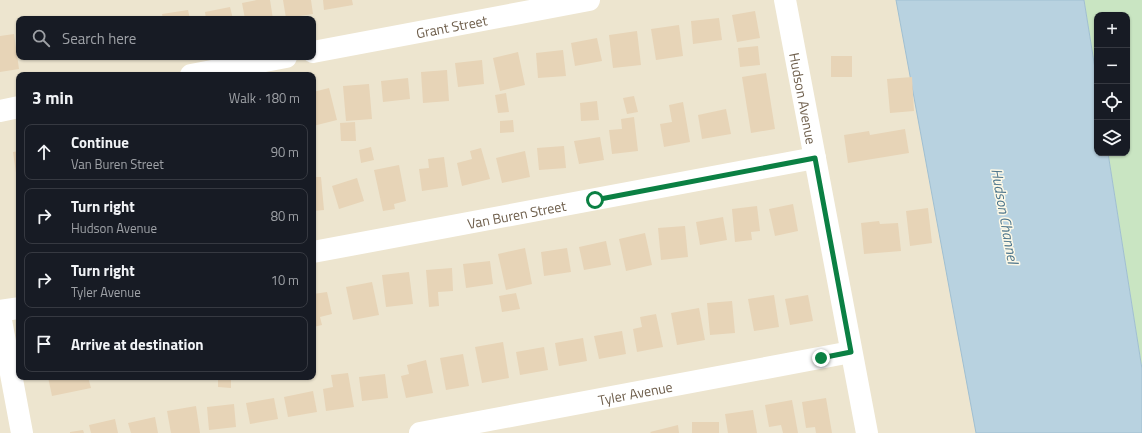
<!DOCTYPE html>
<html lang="en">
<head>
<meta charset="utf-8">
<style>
	body { margin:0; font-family:"Titillium Web",sans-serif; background:#20242c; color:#f1f3f6 }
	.controls { position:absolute; right:12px; top:12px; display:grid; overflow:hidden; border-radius:8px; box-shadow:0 1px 3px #0004 }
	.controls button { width:36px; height:36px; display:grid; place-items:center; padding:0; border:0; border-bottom:1px solid #363941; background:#171b24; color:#f1f3f6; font:20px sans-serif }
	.stop { position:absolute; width:12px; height:12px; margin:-9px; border:3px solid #0b8043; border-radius:50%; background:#fff }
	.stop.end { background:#0b8043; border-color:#fff; box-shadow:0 1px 4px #0008 }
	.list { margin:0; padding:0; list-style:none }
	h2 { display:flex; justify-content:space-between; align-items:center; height:52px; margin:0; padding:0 16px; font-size:17px }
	h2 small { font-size:13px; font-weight:400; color:#9ea1a6 }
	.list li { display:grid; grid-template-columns:26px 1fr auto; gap:12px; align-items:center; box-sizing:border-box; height:56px; margin:0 8px 8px; padding:0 8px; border:1px solid #363941; border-radius:8px }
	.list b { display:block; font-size:15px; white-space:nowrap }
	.list p { margin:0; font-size:13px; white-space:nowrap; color:#9ea1a6 }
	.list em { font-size:13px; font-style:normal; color:#9ea1a6 }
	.icon { flex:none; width:22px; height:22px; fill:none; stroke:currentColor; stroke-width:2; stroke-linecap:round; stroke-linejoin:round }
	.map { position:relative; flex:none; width:1142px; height:433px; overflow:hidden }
	.search { position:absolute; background:#171b24; box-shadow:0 1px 3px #0004; left:16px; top:16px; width:300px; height:44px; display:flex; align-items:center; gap:10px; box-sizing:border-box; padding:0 14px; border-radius:8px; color:#9ea1a6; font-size:15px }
	.panel { position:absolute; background:#171b24; box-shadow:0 1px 3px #0004; left:16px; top:72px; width:300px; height:308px; border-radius:8px }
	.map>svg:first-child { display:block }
	.residential { fill:#ede5cf; fill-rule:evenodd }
	.green { fill:#c9e5c2 }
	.water { fill:#b8d2e0; stroke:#a0bfd1 }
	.building { fill:#e7d4b7 }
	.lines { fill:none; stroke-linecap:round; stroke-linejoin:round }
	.minor { stroke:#fff; stroke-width:22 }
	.route { stroke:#0b8043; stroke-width:5 }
	.labels { text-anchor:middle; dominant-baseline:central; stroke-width:3; stroke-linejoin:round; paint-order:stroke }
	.street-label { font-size:14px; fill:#6e5e4b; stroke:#fdf9e7 }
	.water-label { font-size:15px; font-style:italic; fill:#4e768c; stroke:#fdf9e7 }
</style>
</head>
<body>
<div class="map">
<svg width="1142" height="433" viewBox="0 0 1142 433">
	<rect width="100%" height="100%" fill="#f9f5e1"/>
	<path class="residential" d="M0 0H942L1013 433H0ZM19 19H313V57H19ZM19 75H313V377H19Z"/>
	<path class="green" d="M1084 0H1142V369L1108 153H1127V15H1097V81Z"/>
	<path class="water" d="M896 0H1084L1097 81V153H1108L1142 369V433H976Z"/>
	<g class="building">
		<path d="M257 0H270L273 19H245L242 3Z"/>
		<path d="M283 0H311L313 14 286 18Z"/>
		<path d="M323 0H352L353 5 324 10Z"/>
		<path d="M230 7 233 19H206L205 12Z"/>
		<path d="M188 10 190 19H163L162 14Z"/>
		<path d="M755 11 760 38 737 42 732 15Z"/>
		<path d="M719 18 722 40 693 44 691 21Z"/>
		<path d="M679 25 683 56 656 60 651 29Z"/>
		<path d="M637 31 641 65 613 68 609 35Z"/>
		<path d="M14 34 19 69 0 72V36Z"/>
		<path d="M597 38 602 61 575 66 571 43Z"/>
		<path d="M758 46 760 65 740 67 738 48Z"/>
		<path d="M563 50 566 76 538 78 536 53Z"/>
		<path d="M518 52 525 85 500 91 493 58Z"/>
		<rect x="831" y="56" width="21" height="21"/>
		<path d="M49 57H62V58L49 60Z"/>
		<path d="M482 60 484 84 458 87 455 63Z"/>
		<path d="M447 70 449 101 423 103 421 72Z"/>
		<path d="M766 73 775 129 751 133 742 77Z"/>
		<path d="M912 77 914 111 890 113 887 79Z"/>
		<path d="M408 78 410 99 383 102 381 81Z"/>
		<path d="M369 84 372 119 346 121 343 86Z"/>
		<path d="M329 88 337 120 313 126V92Z"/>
		<path d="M506 93 509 112 498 113 495 95Z"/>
		<path d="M634 96 638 112 627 114 623 98Z"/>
		<path d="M597 101 599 120 581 121 580 103Z"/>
		<path d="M683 102 690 142 664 147 660 124 672 122 669 105Z"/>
		<path d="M726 109 731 134 702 139 698 115Z"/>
		<path d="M634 117 638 151 612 154 609 130 622 129 621 119Z"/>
		<path d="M513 120 514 132 500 133V121Z"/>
		<path d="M355 122 356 141H341L340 123Z"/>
		<path d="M905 129 909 153 848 163 844 135 869 131 870 135Z"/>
		<path d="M600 137 604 160 579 164 574 141Z"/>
		<path d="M564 146 566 168 539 170 537 148Z"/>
		<path d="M371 147 374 160 361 163 359 150Z"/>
		<path d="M481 148 490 179 462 186 457 163 472 159 470 151Z"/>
		<path d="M19 151V187H18L13 152Z"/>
		<path d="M525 151 530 177 502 183 496 158Z"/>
		<path d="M444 157 448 187 422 191 419 169 429 168 428 159Z"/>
		<path d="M399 165 406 201 394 204 395 209 383 211 374 170Z"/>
		<path d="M313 177H321L324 210 313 211Z"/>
		<path d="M357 178 364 201 339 209 332 186Z"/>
		<path d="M793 204 798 231 775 236 769 209Z"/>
		<path d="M757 206 760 231 751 232 752 240 735 242 732 209Z"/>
		<path d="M928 208 932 243 910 246 906 211Z"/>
		<path d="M723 217 727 240 700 245 696 222Z"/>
		<path d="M879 221 880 224 898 223 901 251 864 254 861 223Z"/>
		<path d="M685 226 688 257 661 260 658 228Z"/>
		<path d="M645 233 652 265 626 271 619 239Z"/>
		<path d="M606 241 611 265 584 270 579 247Z"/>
		<path d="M525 248 532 284 506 290 498 254Z"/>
		<path d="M567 248 571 272 544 276 541 252Z"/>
		<path d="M490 261 493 284 466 288 463 264Z"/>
		<path d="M452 268 453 291 438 292 439 306 429 307 426 270Z"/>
		<path d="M409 272 413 304 386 307 382 275Z"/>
		<path d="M372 282 379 315 353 320 346 287Z"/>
		<path d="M327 292 332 314 320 317 322 325 313 327V294Z"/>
		<path d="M516 293 520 309 502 312 499 296Z"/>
		<path d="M774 295 779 327 754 331 748 299Z"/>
		<path d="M808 295 813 321 790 325 785 299Z"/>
		<path d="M732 301 735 333 710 335 707 303Z"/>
		<path d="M699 308 705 340 677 345 671 313Z"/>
		<path d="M656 314 663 347 637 352 633 329 642 327 640 317Z"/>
		<path d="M622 331 626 354 599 359 594 336Z"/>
		<path d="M583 338 587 361 559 366 555 343Z"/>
		<path d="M503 342 509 378 482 383 475 347Z"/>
		<path d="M544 347 548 370 520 375 516 352Z"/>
		<path d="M463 354 469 386 446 390 440 358Z"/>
		<path d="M426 360 433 393 406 398 401 376 409 374 407 365Z"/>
		<path d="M348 373 354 407 326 411 323 389 333 387 331 375Z"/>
		<path d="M385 374 388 398 362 401 359 377Z"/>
		<path d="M48 377H88L91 388 52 396Z"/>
		<path d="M218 377H231V388L218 387Z"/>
		<path d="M313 391 317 412 288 417 284 397Z"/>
		<path d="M274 398 278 419 250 424 246 403Z"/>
		<path d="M826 398 832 433H816L815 427 806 428 802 402Z"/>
		<path d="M792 400 798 433H783L781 425 769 427 765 405Z"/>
		<path d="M234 404 236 427 209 430 207 407Z"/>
		<path d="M196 406 200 433H171L167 411Z"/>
		<path d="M753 410 757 433H728L725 414Z"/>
		<path d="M155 417 158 433H131L128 423Z"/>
		<path d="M115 419 118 433H91L89 425Z"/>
		<rect x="692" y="422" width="27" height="11"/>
		<path d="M678 425 679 433H651L650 432Z"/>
		<path d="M83 430 84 433H70V432Z"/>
	</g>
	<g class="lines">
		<g class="minor">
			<path id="s1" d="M785 0 867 433"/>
			<path id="s2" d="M313 52 589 0"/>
			<path d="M191 75 286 57"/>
			<path d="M0 111 19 107"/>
			<path id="s3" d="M313 252 815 158"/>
			<path d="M0 311 19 308"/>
			<path d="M0 315 22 433"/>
			<path id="s4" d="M420 433 851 352"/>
		</g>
	</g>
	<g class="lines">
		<path class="route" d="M595 200 815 158 851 352 821 358"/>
	</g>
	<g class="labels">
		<g class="street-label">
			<text stroke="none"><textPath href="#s2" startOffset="141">Grant Street</textPath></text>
			<text stroke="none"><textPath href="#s1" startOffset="100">Hudson Avenue</textPath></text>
			<text stroke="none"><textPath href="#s3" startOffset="207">Van Buren Street</textPath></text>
			<text stroke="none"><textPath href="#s4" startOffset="219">Tyler Avenue</textPath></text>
		</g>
		<g class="water-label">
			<text transform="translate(1005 216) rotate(80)">Hudson Channel</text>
		</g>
	</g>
</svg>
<div class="controls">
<button>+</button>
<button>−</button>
<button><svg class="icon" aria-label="locate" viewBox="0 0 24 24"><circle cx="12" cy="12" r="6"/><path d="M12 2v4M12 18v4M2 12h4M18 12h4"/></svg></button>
<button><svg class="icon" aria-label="layers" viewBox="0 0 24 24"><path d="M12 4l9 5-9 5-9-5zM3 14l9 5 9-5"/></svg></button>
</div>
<div class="stop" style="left:595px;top:200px"></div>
<div class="stop end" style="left:821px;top:358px"></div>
<div class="search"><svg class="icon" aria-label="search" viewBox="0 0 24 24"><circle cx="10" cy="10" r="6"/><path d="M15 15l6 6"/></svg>Search here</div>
<section class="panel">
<h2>3 min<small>Walk · 180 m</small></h2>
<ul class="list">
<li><svg class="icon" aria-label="ahead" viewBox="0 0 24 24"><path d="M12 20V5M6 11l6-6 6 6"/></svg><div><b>Continue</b><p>Van Buren Street</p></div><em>90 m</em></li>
<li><svg class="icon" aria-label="right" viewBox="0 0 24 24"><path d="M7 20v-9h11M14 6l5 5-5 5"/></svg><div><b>Turn right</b><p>Hudson Avenue</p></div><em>80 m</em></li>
<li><svg class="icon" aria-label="right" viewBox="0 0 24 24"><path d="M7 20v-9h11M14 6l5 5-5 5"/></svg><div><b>Turn right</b><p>Tyler Avenue</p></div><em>10 m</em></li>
<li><svg class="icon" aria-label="arrive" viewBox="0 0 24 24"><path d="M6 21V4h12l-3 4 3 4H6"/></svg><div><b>Arrive at destination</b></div></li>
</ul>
</section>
</div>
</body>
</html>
